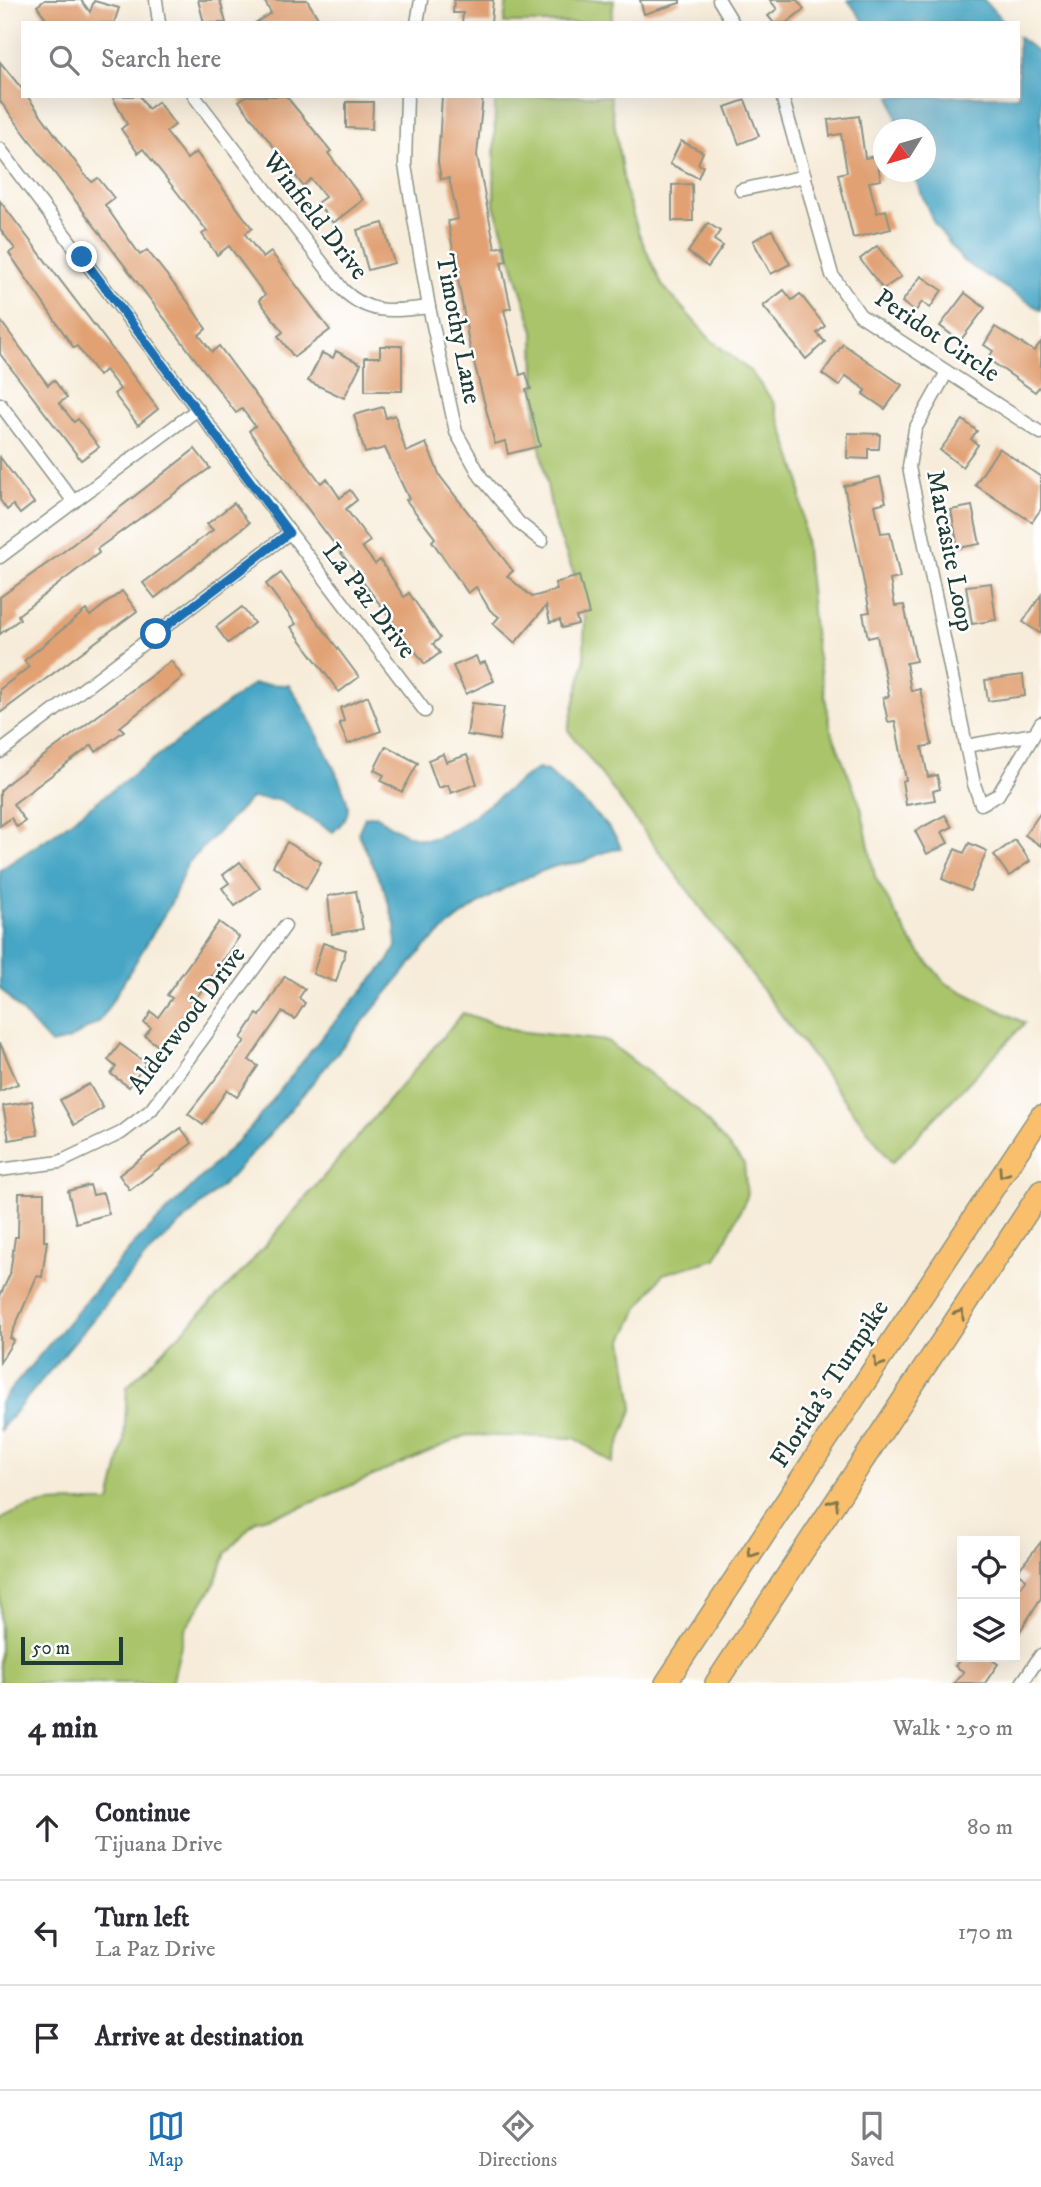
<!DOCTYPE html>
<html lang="en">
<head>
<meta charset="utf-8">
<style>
	body { margin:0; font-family:"IM FELL DW Pica",serif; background:#f2f2f3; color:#2b2b33 }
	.controls { position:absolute; right:21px; bottom:21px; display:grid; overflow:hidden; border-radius:0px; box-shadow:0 7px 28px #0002 }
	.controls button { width:63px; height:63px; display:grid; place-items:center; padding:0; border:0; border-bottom:2px solid #e1e1e2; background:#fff; color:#2b2b33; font:35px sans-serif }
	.compass { position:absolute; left:873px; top:119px; width:63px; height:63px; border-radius:50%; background:#fff; box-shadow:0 7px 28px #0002; rotate:233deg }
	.scale { position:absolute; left:21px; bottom:18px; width:102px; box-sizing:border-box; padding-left:7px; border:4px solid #1f3d34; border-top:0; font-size:19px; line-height:24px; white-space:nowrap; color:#1f3d34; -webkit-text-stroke:5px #fff; paint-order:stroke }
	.stop { position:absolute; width:21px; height:21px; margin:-16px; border:5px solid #1f6fb2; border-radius:50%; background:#fff }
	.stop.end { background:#1f6fb2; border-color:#fff; box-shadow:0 2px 7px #0008 }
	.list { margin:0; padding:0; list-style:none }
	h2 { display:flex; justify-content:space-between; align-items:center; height:91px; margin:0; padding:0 28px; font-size:30px }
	h2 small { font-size:23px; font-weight:400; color:#7c7c81 }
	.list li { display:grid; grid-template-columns:46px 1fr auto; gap:21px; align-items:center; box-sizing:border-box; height:105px; padding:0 28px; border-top:2px solid #e1e1e2 }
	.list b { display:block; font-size:26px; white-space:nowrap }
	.list p { margin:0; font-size:23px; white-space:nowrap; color:#7c7c81 }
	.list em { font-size:23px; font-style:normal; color:#7c7c81 }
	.icon { flex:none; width:38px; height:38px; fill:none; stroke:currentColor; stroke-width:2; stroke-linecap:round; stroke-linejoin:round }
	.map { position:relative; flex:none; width:1041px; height:1683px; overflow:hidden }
	.search { position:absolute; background:#fff; box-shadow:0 7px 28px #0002; left:21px; right:21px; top:21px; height:77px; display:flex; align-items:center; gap:18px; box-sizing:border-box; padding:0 24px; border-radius:0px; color:#7c7c81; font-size:26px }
	.sheet { height:406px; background:#fff }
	nav { display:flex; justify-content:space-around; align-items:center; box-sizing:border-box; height:98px; border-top:2px solid #e1e1e2; background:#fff; font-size:19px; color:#7c7c81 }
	nav a { display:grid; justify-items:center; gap:4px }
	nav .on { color:#1f6fb2 }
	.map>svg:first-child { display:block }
	.green { fill:#a9c46b; stroke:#648050; stroke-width:2 }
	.water { fill:#46a6c5; stroke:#32727c; stroke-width:2 }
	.building { fill:#e1a173 }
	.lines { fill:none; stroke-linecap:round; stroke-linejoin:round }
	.street-casing { stroke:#8b9486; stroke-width:15 }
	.highway-casing { stroke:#8b9486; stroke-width:24 }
	.street { stroke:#fff; stroke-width:12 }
	.highway { stroke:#f9bf6d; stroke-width:21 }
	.oneway { stroke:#81784e }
	.route { stroke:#1f6fb2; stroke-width:9 }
	.labels { text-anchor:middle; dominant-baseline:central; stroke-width:5; stroke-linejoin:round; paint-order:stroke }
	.street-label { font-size:26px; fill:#1f3d34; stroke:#fff }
</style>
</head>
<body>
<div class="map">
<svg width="1041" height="1683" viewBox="0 0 1041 1683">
	<rect width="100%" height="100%" fill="#fff"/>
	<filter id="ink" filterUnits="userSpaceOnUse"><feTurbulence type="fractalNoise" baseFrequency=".0143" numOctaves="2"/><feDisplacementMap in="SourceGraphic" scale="14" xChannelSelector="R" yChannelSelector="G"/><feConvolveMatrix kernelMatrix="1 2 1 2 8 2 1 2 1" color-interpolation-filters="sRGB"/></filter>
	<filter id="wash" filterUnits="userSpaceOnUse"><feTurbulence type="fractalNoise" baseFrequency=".00686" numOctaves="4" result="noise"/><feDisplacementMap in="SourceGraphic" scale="28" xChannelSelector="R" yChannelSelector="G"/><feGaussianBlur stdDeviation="1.57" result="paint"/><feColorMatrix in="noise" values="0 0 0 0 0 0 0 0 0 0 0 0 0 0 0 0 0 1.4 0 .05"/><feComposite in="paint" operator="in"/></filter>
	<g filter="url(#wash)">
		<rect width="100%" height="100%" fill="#f7ecd9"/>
		<g class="green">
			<path d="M507 0H614L611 23H504Z"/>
			<path d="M495 96H610L625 189 639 234 662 285 710 339 751 372 774 403 799 478 815 641 831 730 861 807 875 877 912 943 945 983 1025 1023 892 1163 568 730 584 663 585 603 554 522 536 426 534 331 494 205Z"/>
			<path d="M463 1013 516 1031 607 1041 697 1110 744 1164 747 1197 716 1259 663 1274 638 1309 623 1340 633 1408 612 1463 575 1438 467 1435 297 1509 256 1520 226 1553 214 1585 185 1629 172 1683H0V1520C39 1497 67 1503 110 1502L124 1442 127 1387 245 1269Z"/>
		</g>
		<g class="water">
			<path d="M848 0H984L1005 23H865Z"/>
			<path d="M1018 37 1041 54V310L963 261 934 223 912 172H926V130L899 129 891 96H1018Z"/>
			<path d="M253 684 289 685C301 702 350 792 348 810 347 819 339 826 333 832L279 800 251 798 187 864 171 903 100 1021 68 1040 51 1044 0 988V870L54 834Z"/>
			<path d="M538 769 547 771C567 790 614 823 621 849 606 850 598 855 585 861 575 865 563 863 553 867 504 884 461 913 424 948L275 1128 231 1177 147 1255 0 1430V1402L134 1244 249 1130 325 1033 388 962 396 947 395 924 383 886 358 833 365 817 376 815C389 826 412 841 429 839 459 834 509 785 538 769Z"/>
		</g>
		<g id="blocks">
			<g class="building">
				<path d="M45 0H81L90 12 94 1 119 8 114 23H49L37 6Z"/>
				<path d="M198 0H220L226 23H204Z"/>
				<path d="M264 0H307L321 23H255L271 13Z"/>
				<path d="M454 0H493L491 23H462L463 13H453Z"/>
				<path d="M640 0H680V3L644 14Z"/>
				<path d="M770 0H797L804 9 786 23H774L768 16 777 9Z"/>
				<path d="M0 62 23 90V96H27L85 175 92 182 98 178 114 198 105 205 140 255 147 250 188 302 206 329 199 335 212 352 219 346 321 483 327 479 340 498 350 490 357 500 346 509 370 541 362 547 375 564 380 560 404 597 409 593 440 638 433 644 440 653 425 664 249 431 255 426 242 409 236 413 0 101Z"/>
				<path d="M112 96H140L148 109 158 102 175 125 166 132 187 159 196 152 252 228 245 234 263 258 271 252 330 330 294 357 278 336 283 332 259 300 265 295 229 246 217 255 202 234 207 231 173 187 143 149 138 153 121 129 127 124Z"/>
				<path d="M246 96H286L331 151 328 153 363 200 333 223 317 203 325 197 311 179 303 186 239 101Z"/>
				<path d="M442 96H483L477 155 495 248 504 246 507 261 501 262 511 308 504 310 520 375 526 373 531 389 526 390 540 446 508 454 505 441 495 444 469 343 448 221 458 219 449 178 441 179 438 162Z"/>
				<path d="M745 100 759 136 739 144 725 107Z"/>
				<path d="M346 102H373L372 129 346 128Z"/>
				<path d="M859 116 865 158 876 156 881 180 869 182 877 213 886 210 891 229 853 238 838 174 847 172 841 134 830 136 828 120Z"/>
				<path d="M681 141 703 152 698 164 703 166 698 178 670 164Z"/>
				<path d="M692 184 693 221H672V185Z"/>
				<path d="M0 201 158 409 138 425 114 394 120 389 105 370 99 376 77 346 74 348 9 253 15 249 0 229Z"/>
				<path d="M383 223 394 263 368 270 357 230Z"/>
				<path d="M708 223 720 231 714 240 723 246 708 267 688 252Z"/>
				<path d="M772 230 790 264 771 274 753 241Z"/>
				<path d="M877 246 901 277 883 289 860 259Z"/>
				<path d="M921 276 942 290 930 308 922 302 915 312 902 302Z"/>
				<path d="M784 290 792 300 800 294 825 326 817 333 825 342 806 359 763 306Z"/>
				<path d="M965 293 985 308 960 341 940 326Z"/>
				<path d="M0 320 48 385 54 380 67 398 59 403 74 422 78 419 99 447 81 460 0 354Z"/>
				<path d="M995 327 1034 351 1041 342V385L1035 392 988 359 993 351 984 345Z"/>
				<path d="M843 344 902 385 885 409 863 394 866 390 846 376 839 386 822 374Z"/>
				<path d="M380 346H402V391H365V357H380Z"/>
				<path d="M336 351 361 364 344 398 308 381 322 353 333 358Z"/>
				<path d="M383 407 386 418 395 415 406 452 426 443 440 476 513 571 507 576 532 597 557 590 555 583 579 576 589 614 576 617 578 624 562 628 560 620 550 622 546 606 515 643 493 624 499 617 490 610 476 587 468 593 432 541 435 538 406 500 409 499 385 448 365 453 354 415Z"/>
				<path d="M963 420 977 431 971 439 978 445 962 467 940 450Z"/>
				<path d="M848 433 880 434 879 449H868V459L847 458Z"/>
				<path d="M999 448 1041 477V509L1032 522 975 485Z"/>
				<path d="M195 449 210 468 97 549 99 553 18 615 20 619 0 634V597L59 555Z"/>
				<path d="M0 457 34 503 20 514 13 505 7 510 0 500Z"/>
				<path d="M880 477 886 502 875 505 881 533 890 532 900 578 890 580 895 606 904 605 916 661 906 663 911 691 920 689 932 745 922 747 928 777 937 775 940 789 933 791 935 800 906 805 902 781 906 780 895 721 888 722 883 698 889 696 877 636 868 638 863 613 870 612 844 486Z"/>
				<path d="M234 503 249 523 155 598 143 583 213 530 207 524Z"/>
				<path d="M972 506 980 544 958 548 951 510Z"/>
				<path d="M281 573 359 677 339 692 291 627 296 624 266 584Z"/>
				<path d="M991 583 996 620 972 624 966 586Z"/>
				<path d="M122 591 137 611 0 713V689L29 667 24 661 86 610 90 616Z"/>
				<path d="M1041 595V634L1023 622Z"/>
				<path d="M242 607 254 623 228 643 216 627Z"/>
				<path d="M476 656 479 664 485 662 494 681 466 694 453 666Z"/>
				<path d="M171 661 183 677 120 727 124 731 113 739 96 752 92 745 13 804 25 821 17 827 11 818 0 826V791L9 782Z"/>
				<path d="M1023 675 1025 696 988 701 985 680Z"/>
				<path d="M368 696 381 731 348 744 339 723 344 721 340 708Z"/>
				<path d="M472 703 504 707 499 740 467 735Z"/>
				<path d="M386 746 418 763 402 792 381 781 384 775 374 770Z"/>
				<path d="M443 754 446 762 467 755 477 784 451 793 448 785 438 788 428 760Z"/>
				<path d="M1041 812V846L1025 835Z"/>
				<path d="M945 815 952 827 942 832 948 843 927 854 915 831Z"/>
				<path d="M1015 840 1030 861 1009 876 994 855Z"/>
				<path d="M287 842 321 862 306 889 273 866Z"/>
				<path d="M969 843 987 851 970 891 942 879 955 849 964 853Z"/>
				<path d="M240 862 260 888 235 906 222 888 229 883 223 875Z"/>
				<path d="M356 891 363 929 332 934 328 896Z"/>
				<path d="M219 922 239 937 161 1048 145 1036 151 1028 144 1023 151 1012 158 1017 172 998 167 995Z"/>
				<path d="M323 943 346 950 336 982 313 974Z"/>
				<path d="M285 976 305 989 299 998 305 1003 295 1019 282 1012 249 1060 258 1066 237 1097 227 1090 203 1125 188 1114 245 1041 241 1038 257 1014 260 1016Z"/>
				<path d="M0 1043 18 1084 0 1091Z"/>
				<path d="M120 1044 146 1063 129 1087 111 1074 116 1067 108 1060Z"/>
				<path d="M89 1084 103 1108 74 1125 60 1100Z"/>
				<path d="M32 1101 38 1135 9 1140 3 1106Z"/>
				<path d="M181 1128 192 1143 130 1190 119 1175Z"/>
				<path d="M90 1185 93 1195 103 1193 109 1214 76 1223 68 1191Z"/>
				<path d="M19 1193H44V1241H47L42 1277 37 1276 10 1338 14 1340 0 1362V1296L10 1274 15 1237H18Z"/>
				<path d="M1041 1542V1598L1015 1639V1595L1026 1579 1017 1572Z"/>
				<path d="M962 1657H988L998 1664 985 1683H954L964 1672 955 1666Z"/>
			</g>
		</g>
	</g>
	<g filter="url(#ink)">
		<use href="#blocks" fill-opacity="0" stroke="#8b9486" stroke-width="2"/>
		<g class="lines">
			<g class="street-casing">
				<g id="street">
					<path d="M156 0 159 23"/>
					<path d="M719 0 733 23"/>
					<path d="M417 23 421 0"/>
					<path d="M194 96 343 290C370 316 395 311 429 307"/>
					<path d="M407 96 405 165 429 307 456 432 481 477 519 523 542 541"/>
					<path d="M782 96 832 275 860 315 1041 433"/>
					<path d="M0 149 425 711"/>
					<path d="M741 190 805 176"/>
					<path d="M947 372 915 429 909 467 974 784 981 804 998 795 1041 723"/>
					<path d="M0 404 74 502"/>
					<path d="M0 557 198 409"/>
					<path d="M966 746 1034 734"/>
					<path d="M0 752 289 533"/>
					<path d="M0 1170 60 1162 121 1133 151 1110 285 926"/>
					<path d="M1022 1683 1041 1655"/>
				</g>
			</g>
			<g class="highway-casing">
				<g id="highway">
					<path d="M666 1683 1041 1116"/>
					<path d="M716 1683 1041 1191"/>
				</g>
			</g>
			<use href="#street" class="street"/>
			<use href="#highway" class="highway"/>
		</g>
		<defs><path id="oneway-chevron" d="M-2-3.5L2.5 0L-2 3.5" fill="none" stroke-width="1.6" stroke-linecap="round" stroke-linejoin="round" transform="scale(1.75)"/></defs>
		<g class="oneway">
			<use href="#oneway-chevron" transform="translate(1003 1173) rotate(124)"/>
			<use href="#oneway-chevron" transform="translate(960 1314) rotate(-57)"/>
			<use href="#oneway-chevron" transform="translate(878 1363) rotate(123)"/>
			<use href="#oneway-chevron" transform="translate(834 1503) rotate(-57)"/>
			<use href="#oneway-chevron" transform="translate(752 1553) rotate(123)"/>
		</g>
	</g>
	<g class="lines" filter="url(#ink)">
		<path class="route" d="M82 257 289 533 156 634"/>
	</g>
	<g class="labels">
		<g class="street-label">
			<text transform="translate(315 216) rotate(52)">Winfield Drive</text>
			<text transform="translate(458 329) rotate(79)">Timothy Lane</text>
			<text transform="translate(937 336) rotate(34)">Peridot Circle</text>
			<text transform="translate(950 551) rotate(79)">Marcasite Loop</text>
			<text transform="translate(369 601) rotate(53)">La Paz Drive</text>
			<text transform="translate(187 1020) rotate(-53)">Alderwood Drive</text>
			<text transform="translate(830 1384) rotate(-57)">Florida's Turnpike</text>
		</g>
	</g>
</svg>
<div class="controls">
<button><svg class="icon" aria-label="locate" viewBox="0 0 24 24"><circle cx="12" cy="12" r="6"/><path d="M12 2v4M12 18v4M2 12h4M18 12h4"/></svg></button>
<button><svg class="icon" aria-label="layers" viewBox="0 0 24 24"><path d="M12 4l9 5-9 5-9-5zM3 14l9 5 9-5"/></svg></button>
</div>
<svg class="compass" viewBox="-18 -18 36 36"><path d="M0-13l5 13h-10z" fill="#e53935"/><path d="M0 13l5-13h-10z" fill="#7c7c81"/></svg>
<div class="scale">50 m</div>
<div class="stop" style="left:156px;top:634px"></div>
<div class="stop end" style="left:82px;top:257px"></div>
<div class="search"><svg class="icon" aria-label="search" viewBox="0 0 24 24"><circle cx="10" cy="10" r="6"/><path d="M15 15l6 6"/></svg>Search here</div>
</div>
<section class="sheet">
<h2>4 min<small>Walk · 250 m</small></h2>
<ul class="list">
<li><svg class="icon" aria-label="ahead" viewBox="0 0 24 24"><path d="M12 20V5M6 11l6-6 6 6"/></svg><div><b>Continue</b><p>Tijuana Drive</p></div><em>80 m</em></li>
<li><svg class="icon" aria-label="left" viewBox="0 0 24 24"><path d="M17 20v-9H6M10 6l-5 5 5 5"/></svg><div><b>Turn left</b><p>La Paz Drive</p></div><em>170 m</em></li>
<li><svg class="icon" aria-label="arrive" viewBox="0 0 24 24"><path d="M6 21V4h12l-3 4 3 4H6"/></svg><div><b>Arrive at destination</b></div></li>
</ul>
</section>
<nav>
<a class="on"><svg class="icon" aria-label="map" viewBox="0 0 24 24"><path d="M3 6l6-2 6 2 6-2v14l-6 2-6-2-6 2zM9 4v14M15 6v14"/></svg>Map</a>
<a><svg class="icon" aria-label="directions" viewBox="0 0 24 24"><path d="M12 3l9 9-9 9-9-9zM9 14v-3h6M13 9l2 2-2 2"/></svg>Directions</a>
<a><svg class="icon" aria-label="saved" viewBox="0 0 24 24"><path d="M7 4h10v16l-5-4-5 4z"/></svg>Saved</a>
</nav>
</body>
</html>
